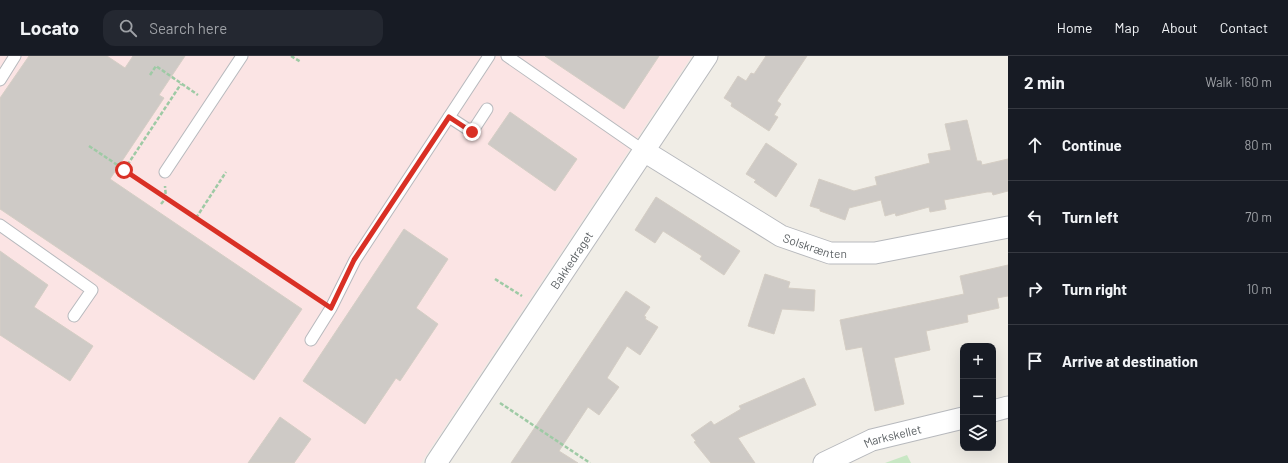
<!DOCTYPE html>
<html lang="en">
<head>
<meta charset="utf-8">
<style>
	body { margin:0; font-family:Barlow,sans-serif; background:#242831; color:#f1f3f6 }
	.controls { position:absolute; right:12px; bottom:12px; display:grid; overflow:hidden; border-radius:8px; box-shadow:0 4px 16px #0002 }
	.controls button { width:36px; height:36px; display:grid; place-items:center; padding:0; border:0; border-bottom:1px solid #363941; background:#171b24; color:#f1f3f6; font:20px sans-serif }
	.stop { position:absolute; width:12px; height:12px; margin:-9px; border:3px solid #d93025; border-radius:50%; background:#fff }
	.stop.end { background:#d93025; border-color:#fff; box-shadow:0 1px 4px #0008 }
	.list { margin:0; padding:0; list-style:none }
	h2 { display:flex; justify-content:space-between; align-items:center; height:52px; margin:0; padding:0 16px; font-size:17px }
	h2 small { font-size:13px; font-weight:400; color:#9ea1a6 }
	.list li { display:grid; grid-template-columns:26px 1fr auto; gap:12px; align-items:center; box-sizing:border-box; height:72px; padding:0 16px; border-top:1px solid #363941 }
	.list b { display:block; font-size:15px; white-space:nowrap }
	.list em { font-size:13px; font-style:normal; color:#9ea1a6 }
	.icon { flex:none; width:22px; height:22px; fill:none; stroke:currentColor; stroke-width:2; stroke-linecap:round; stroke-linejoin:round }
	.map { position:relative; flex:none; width:1008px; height:407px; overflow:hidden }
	header { display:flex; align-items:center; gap:24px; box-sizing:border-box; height:56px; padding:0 20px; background:#171b24; border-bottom:1px solid #363941 }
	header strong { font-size:19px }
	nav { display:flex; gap:22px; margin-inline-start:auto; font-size:14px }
	.search { width:280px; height:36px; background:#242831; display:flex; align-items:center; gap:10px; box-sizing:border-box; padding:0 14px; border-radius:12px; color:#9ea1a6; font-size:15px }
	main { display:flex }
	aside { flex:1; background:#171b24 }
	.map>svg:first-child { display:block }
	.medical { fill:#fbe4e4 }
	.green { fill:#c8e7c4 }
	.building { fill:#cecac6; stroke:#d5cec5 }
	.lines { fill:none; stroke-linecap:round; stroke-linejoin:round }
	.service-casing { stroke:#b7b9bd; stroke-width:13 }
	.minor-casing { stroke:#b7b9bd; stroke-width:23 }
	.path { stroke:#9ecaa5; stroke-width:2.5; stroke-dasharray:4 2; stroke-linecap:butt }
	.service { stroke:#fff; stroke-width:11 }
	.minor { stroke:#fff; stroke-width:21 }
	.route { stroke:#d93025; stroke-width:5 }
	.labels { text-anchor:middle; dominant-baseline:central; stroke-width:3; stroke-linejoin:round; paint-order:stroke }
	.street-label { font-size:12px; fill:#5e6366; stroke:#fff }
</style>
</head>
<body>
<header>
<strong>Locato</strong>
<div class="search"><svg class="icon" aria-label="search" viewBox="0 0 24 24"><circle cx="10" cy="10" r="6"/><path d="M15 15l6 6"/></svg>Search here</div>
<nav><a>Home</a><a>Map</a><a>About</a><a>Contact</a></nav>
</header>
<main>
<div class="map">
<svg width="1008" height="407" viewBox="0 0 1008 407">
	<rect width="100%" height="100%" fill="#f0ede6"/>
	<path class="medical" d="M0 0H692L421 407H0Z"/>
	<path class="green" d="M907 399 911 407H885Z"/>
	<g class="building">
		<path d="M29 0H107L125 12 133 0H185L159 39 164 42 110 123 302 253 254 324 0 153V42Z"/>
		<path d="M545 0H659L624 53Z"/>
		<path d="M766 0H807L777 45 781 48 774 59 778 61 769 75 731 50 732 47 724 42 738 20 746 25 751 17 754 18Z"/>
		<path d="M510 56 577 103 555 135 488 88Z"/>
		<path d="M967 64 977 105H981L982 109 1008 103V135L993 139 992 136H987L944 144 946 153 930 156 929 151 896 160 895 157 885 160 881 144 849 152 845 164 820 155V153L810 150 819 123 854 135 877 129 875 121 930 107 928 98 951 94 945 68Z"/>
		<path d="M766 87 797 108 776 141 754 126 756 124 746 118Z"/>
		<path d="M656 141 740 195 724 219 700 203 702 200 663 175 655 187 635 174Z"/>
		<path d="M404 173 448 203 416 252 438 268 400 325 396 322 365 368 303 325Z"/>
		<path d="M0 195 48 229 34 251 93 290 70 325 0 279Z"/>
		<path d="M1008 209V240L997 242 999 252 967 259 968 266 926 275 930 294 894 302 904 348 875 355 862 291 846 294 840 264 964 238 960 220Z"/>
		<path d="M765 218 790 226 788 232 815 234 814 255 782 253 774 278 748 270Z"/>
		<path d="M626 235 650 251 644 260 646 261 645 263 658 271 640 299 627 290 607 322 619 331 599 359 588 351 559 395 578 407H511Z"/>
		<path d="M804 322 816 349 738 382 755 407H711L694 386 696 385 691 379 711 365 714 369 741 353 739 350Z"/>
		<path d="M280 361 311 383 294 407H248Z"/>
	</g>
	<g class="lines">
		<g class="service-casing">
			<g id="service">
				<path d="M507 0 644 95"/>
				<path d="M0 24 15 0"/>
				<path d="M449 61 472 76 487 53"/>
				<path d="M165 116 242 0"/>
				<path d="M0 169 92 234 74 260"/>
				<path d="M311 284 331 252 355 204 489 0"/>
			</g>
		</g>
		<g class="minor-casing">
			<g id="minor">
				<path id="s1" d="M644 95 781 180 830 197H875L1008 171"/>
				<path d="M993 355 1008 351"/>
				<path id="s2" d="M436 407 707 0"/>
				<path id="s3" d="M824 407 872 384 963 362"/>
			</g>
		</g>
		<g class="path">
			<path d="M291 0 301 6"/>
			<path d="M150 19 156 10 198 39"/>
			<path d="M89 90 318 243"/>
			<path d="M124 114 181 28"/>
			<path d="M161 148 166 142 165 130"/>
			<path d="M196 162 226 116"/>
			<path d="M495 223 522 240"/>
			<path d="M500 347 590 407"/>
		</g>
		<use href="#service" class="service"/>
		<use href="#minor" class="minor"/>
	</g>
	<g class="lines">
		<path class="route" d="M124 114 331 252 354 204 449 61 472 76"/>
	</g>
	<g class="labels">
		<g class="street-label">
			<text stroke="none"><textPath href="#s1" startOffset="197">Solskrænten</textPath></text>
			<text stroke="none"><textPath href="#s2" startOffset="244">Bakkedraget</textPath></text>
			<text stroke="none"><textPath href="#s3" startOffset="74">Markskellet</textPath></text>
		</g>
	</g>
</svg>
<div class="controls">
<button>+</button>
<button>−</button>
<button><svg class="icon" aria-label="layers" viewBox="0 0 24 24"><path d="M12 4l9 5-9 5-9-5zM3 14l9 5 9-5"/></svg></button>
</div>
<div class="stop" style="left:124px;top:114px"></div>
<div class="stop end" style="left:472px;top:76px"></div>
</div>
<aside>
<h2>2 min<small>Walk · 160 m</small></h2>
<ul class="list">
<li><svg class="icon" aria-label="ahead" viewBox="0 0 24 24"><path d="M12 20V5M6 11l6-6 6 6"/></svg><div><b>Continue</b></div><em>80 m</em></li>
<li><svg class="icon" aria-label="left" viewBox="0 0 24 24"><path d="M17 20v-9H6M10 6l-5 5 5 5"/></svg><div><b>Turn left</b></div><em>70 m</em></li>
<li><svg class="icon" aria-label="right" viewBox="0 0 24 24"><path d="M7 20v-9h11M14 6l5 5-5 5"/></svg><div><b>Turn right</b></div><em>10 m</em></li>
<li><svg class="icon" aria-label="arrive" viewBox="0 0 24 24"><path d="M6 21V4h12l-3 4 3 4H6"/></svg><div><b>Arrive at destination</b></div></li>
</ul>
</aside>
</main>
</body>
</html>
